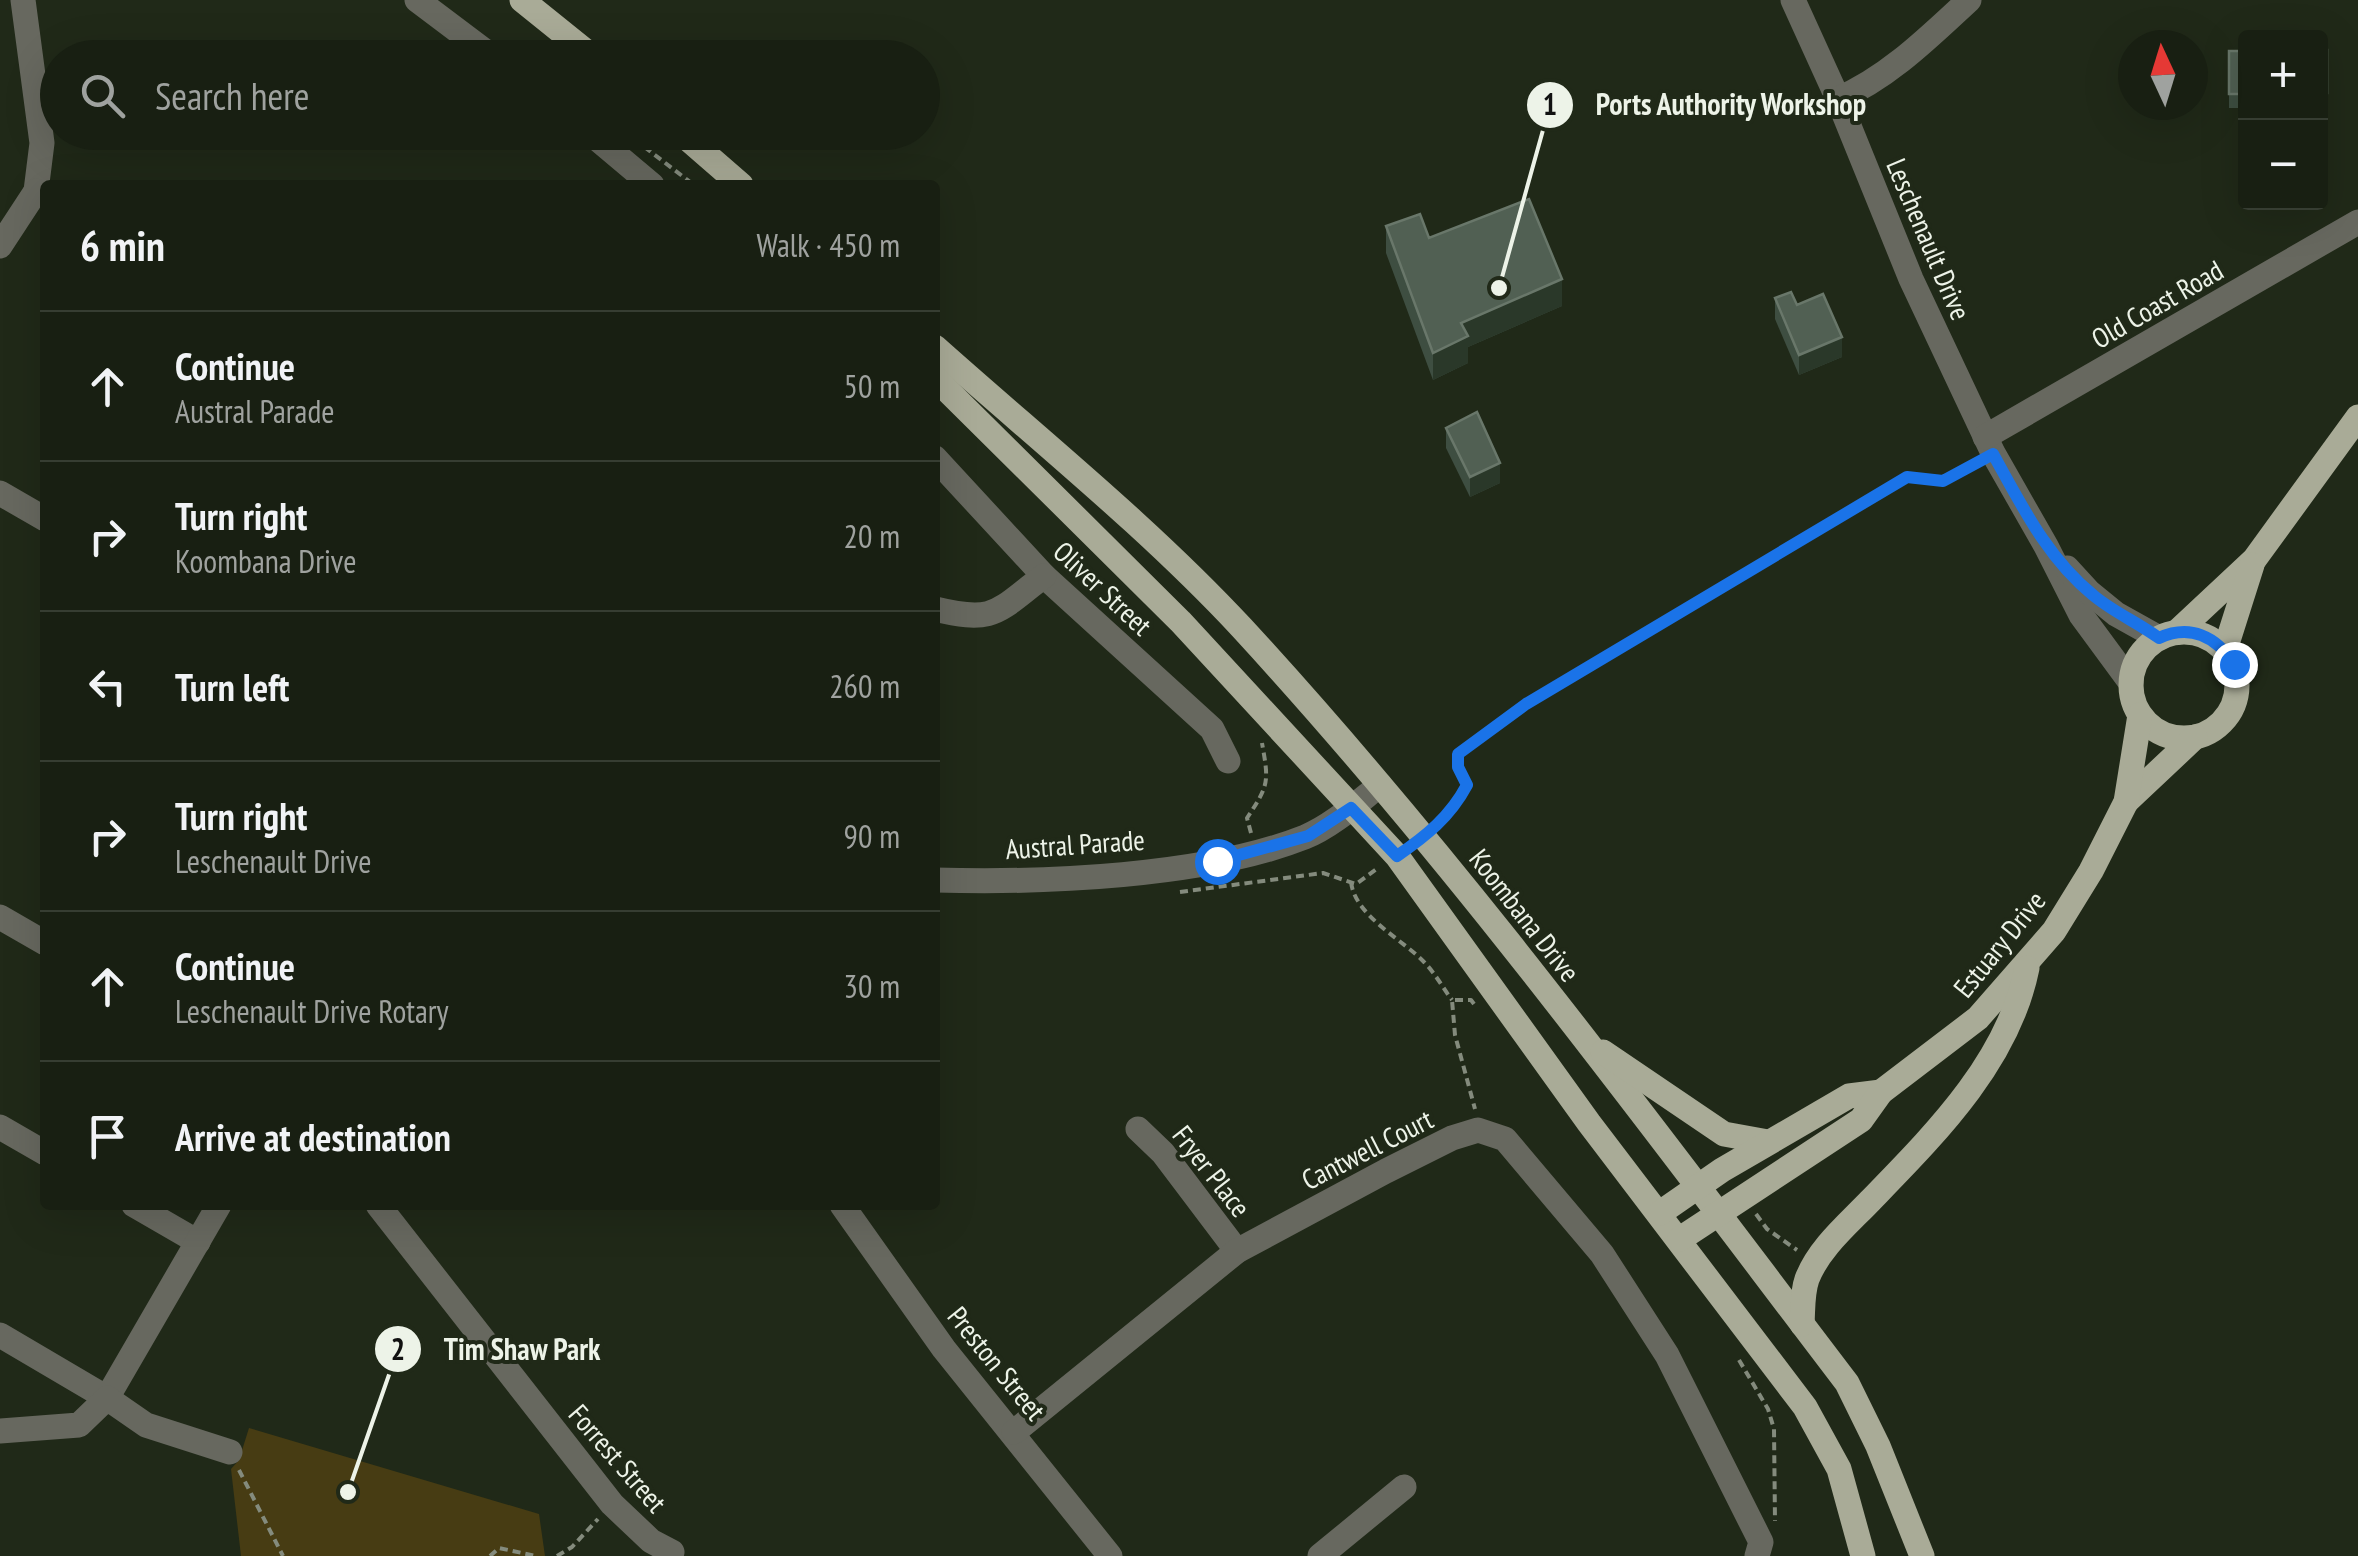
<!DOCTYPE html>
<html lang="en">
<head>
<meta charset="utf-8">
<style>
	body { margin:0; font-family:"PT Sans Narrow",sans-serif; background:#252c20; color:#f1f3f6 }
	.controls { position:absolute; right:30px; top:30px; display:grid; overflow:hidden; border-radius:10px; box-shadow:0 10px 40px #0002 }
	.controls button { width:90px; height:90px; display:grid; place-items:center; padding:0; border:0; border-bottom:2px solid #363d32; background:#181f12; color:#f1f3f6; font:50px sans-serif }
	.compass { position:absolute; left:2118px; top:30px; width:90px; height:90px; border-radius:50%; background:#181f12; box-shadow:0 10px 40px #0002; rotate:356deg }
	.stop { position:absolute; width:30px; height:30px; margin:-22px; border:8px solid #1a73e8; border-radius:50%; background:#fff }
	.stop.end { background:#1a73e8; border-color:#fff; box-shadow:0 2px 10px #0008 }
	.list { margin:0; padding:0; list-style:none }
	h2 { display:flex; justify-content:space-between; align-items:center; height:130px; margin:0; padding:0 40px; font-size:42px }
	h2 small { font-size:32px; font-weight:400; color:#9fa29f }
	.list li { display:grid; grid-template-columns:65px 1fr auto; gap:30px; align-items:center; box-sizing:border-box; height:150px; padding:0 40px; border-top:2px solid #363d32 }
	.list b { display:block; font-size:38px; white-space:nowrap }
	.list p { margin:0; font-size:32px; white-space:nowrap; color:#9fa29f }
	.list em { font-size:32px; font-style:normal; color:#9fa29f }
	.icon { flex:none; width:55px; height:55px; fill:none; stroke:currentColor; stroke-width:2; stroke-linecap:round; stroke-linejoin:round }
	.map { position:relative; flex:none; width:2358px; height:1556px; overflow:hidden }
	.search { position:absolute; background:#181f12; box-shadow:0 10px 40px #0002; left:40px; top:40px; width:900px; height:110px; display:flex; align-items:center; gap:25px; box-sizing:border-box; padding:0 35px; border-radius:55px; color:#9fa29f; font-size:38px }
	.panel { position:absolute; background:#181f12; box-shadow:0 10px 40px #0002; left:40px; top:180px; width:900px; height:1030px; border-radius:10px }
	.map>svg:first-child { display:block }
	.green { fill:#473c13 }
	.lines { fill:none; stroke-linecap:round; stroke-linejoin:round }
	.path { stroke:#848b7d; stroke-width:4; stroke-dasharray:8 5; stroke-linecap:butt }
	.minor { stroke:#67685f; stroke-width:25 }
	.major { stroke:#a9ab97; stroke-width:25 }
	.wall { fill:#3e4e41 }
	.shaded-wall { fill:#2a3829 }
	.building { fill:#516053; stroke:#69776a; stroke-width:2.5 }
	.route { stroke:#1a73e8; stroke-width:12 }
	.labels { text-anchor:middle; dominant-baseline:central; stroke-width:8; stroke-linejoin:round; paint-order:stroke }
	.street-label { font-size:28px; fill:#edf3e8; stroke:#202918 }
	.leader { fill:none; stroke:#edf3e8; stroke-width:4 }
	.callout-dot { fill:#edf3e8; stroke:#202918; stroke-width:4 }
	.mark-label { font-size:30px; text-anchor:middle; font-weight:bold; fill:#111 }
	.callout-label { font-size:30px; text-anchor:middle; font-weight:bold; fill:#edf3e8; stroke:#202918; stroke-width:8; stroke-linejoin:round; paint-order:stroke }
</style>
</head>
<body>
<div class="map">
<svg width="2358" height="1556" viewBox="0 0 2358 1556">
	<rect width="100%" height="100%" fill="#202918"/>
	<path class="green" d="M249 1428 539 1514 545 1556H241L231 1469 239 1460Z"/>
	<g class="lines">
		<g class="path">
			<path d="M634 139 694 185"/>
			<path d="M1437 824 1455 807 1467 785 1458 767V754L1526 703 1907 477 1943 481 1973 465"/>
			<path d="M1251 833 1247 818C1269 785 1269 782 1262 743"/>
			<path d="M1351 882C1355 916 1402 939 1424 962 1435 973 1443 988 1452 1000"/>
			<path d="M1180 892 1323 873 1356 884 1378 868"/>
			<path d="M1474 1004 1471 1000H1452L1455 1035 1475 1109"/>
			<path d="M1756 1214 1767 1229 1797 1250"/>
			<path d="M1739 1360 1768 1409 1774 1429 1775 1521"/>
			<path d="M239 1470 283 1556"/>
			<path d="M490 1556 499 1548 536 1556"/>
			<path d="M557 1556 572 1547 598 1519"/>
		</g>
		<g class="minor">
			<path d="M23 0 42 143 36 191 45 195"/>
			<path d="M417 0 494 58"/>
			<path d="M1793 0 1838 99 1911 279 1993 453 2046 546 2081 615 2131 683"/>
			<path d="M1838 99C1888 78 1930 36 1969 0"/>
			<path d="M589 132 652 185"/>
			<path d="M0 246 36 191"/>
			<path d="M1985 437 2358 222"/>
			<path d="M935 458 1044 576 1212 729 1228 761"/>
			<path d="M0 493 45 519"/>
			<path d="M2067 568 2089 592 2116 614 2159 638"/>
			<path d="M935 609C996 624 997 611 1044 576"/>
			<path d="M935 880C1043 883 1204 877 1305 837 1332 826 1357 803 1380 785"/>
			<path d="M0 917 45 943"/>
			<path d="M0 1127 45 1153"/>
			<path d="M1138 1129 1163 1153 1237 1251"/>
			<path d="M134 1205 198 1242"/>
			<path d="M378 1205 612 1504 651 1541 672 1552"/>
			<path d="M842 1205 944 1349 1110 1556"/>
			<path d="M0 1335 107 1398 219 1205"/>
			<path d="M0 1431 79 1425 107 1398 146 1425 230 1452"/>
			<path d="M1014 1432 1237 1251 1386 1171 1452 1138 1478 1130 1505 1139 1602 1254 1667 1355 1761 1542 1757 1556"/>
			<path d="M1320 1556 1404 1487"/>
		</g>
		<g class="major">
			<path d="M522 0 594 58"/>
			<path d="M680 132 741 185"/>
			<path d="M935 347C1038 439 1148 527 1242 628 1461 866 1652 1127 1847 1383L1878 1446 1922 1556"/>
			<path d="M935 378 1180 621 1397 856 1589 1123 1805 1407 1839 1469 1863 1556"/>
			<circle cx="2184" cy="685" r="53"/>
			<path d="M2177 632 2254 560 2358 417"/>
			<path d="M2225 650 2252 565"/>
			<path d="M2126 802 2195 737"/>
			<path d="M1603 1052 1724 1134 1768 1142"/>
			<path d="M1660 1213 1722 1170 1849 1096 1881 1092"/>
			<path d="M1680 1239 1861 1120 1881 1092 1978 1018 2054 931 2091 871 2126 802 2140 715"/>
			<path d="M1802 1324C1803 1309 1802 1293 1807 1279 1819 1248 1848 1224 1870 1201 1935 1134 2008 1062 2027 968"/>
		</g>
	</g>
	<g class="wall">
		<rect x="2320" y="50" width="7" height="57"/>
		<rect x="2229" y="51" width="17" height="57"/>
		<path d="M1386 226 1429 238 1562 306 1468 347V363L1433 380 1386 253Z"/>
		<path d="M1775 298 1797 305 1842 357 1799 375 1775 319Z"/>
		<path d="M1446 428 1500 483 1470 497 1446 448Z"/>
	</g>
	<g class="shaded-wall">
		<path d="M1562 279V306L1468 347V363L1433 380V353L1461 323Z"/>
		<path d="M1842 337V357L1799 375V355Z"/>
		<path d="M1500 463V483L1470 497V477Z"/>
	</g>
	<g class="building">
		<rect x="2320" y="50" width="7" height="43"/>
		<rect x="2229" y="51" width="17" height="43"/>
		<path d="M1529 199 1562 279 1461 323 1468 336 1433 353 1386 226 1420 214 1429 238Z"/>
		<path d="M1791 292 1797 305 1823 294 1842 337 1799 355 1775 298Z"/>
		<path d="M1477 412 1500 463 1470 477 1446 428Z"/>
	</g>
	<g class="lines">
		<path class="route" d="M1217 861 1308 836 1351 808 1397 856C1426 836 1450 817 1467 785L1458 767V754L1526 704 1907 477 1943 481 1993 454C2021 504 2047 558 2093 595 2113 612 2137 622 2159 638 2190 624 2216 636 2234 664"/>
	</g>
	<g class="labels">
		<g class="street-label">
			<text transform="translate(1929 239) rotate(67)">Leschenault Drive</text>
			<text transform="translate(2157 304) rotate(-30)">Old Coast Road</text>
			<text transform="translate(1103 588) rotate(43)">Oliver Street</text>
			<text transform="translate(1075 844) rotate(-4)">Austral Parade</text>
			<text transform="translate(1525 915) rotate(52)">Koombana Drive</text>
			<text transform="translate(1999 944) rotate(-51)">Estuary Drive</text>
			<text transform="translate(1367 1149) rotate(-27)">Cantwell Court</text>
			<text transform="translate(1212 1171) rotate(52)">Fryer Place</text>
			<text transform="translate(997 1363) rotate(51)">Preston Street</text>
			<text transform="translate(618 1458) rotate(49)">Forrest Street</text>
		</g>
	</g>
	<path class="leader" d="M1499 288L1550 105M348 1492L398 1349"/>
	<g class="callout-dot">
		<circle cx="1499" cy="288" r="10"/>
		<circle cx="348" cy="1492" r="10"/>
		<circle cx="1550" cy="105" r="25"/>
		<circle cx="398" cy="1349" r="25"/>
	</g>
	<g class="mark-label">
		<text x="1550" y="115">1</text>
		<text x="398" y="1360">2</text>
	</g>
	<g class="callout-label">
		<text x="1731" y="115">Ports Authority Workshop</text>
		<text x="522" y="1360">Tim Shaw Park</text>
	</g>
</svg>
<div class="controls">
<button>+</button>
<button>−</button>
</div>
<svg class="compass" viewBox="-18 -18 36 36"><path d="M0-13l5 13h-10z" fill="#e53935"/><path d="M0 13l5-13h-10z" fill="#9fa29f"/></svg>
<div class="stop" style="left:1217px;top:861px"></div>
<div class="stop end" style="left:2234px;top:664px"></div>
<div class="search"><svg class="icon" aria-label="search" viewBox="0 0 24 24"><circle cx="10" cy="10" r="6"/><path d="M15 15l6 6"/></svg>Search here</div>
<section class="panel">
<h2>6 min<small>Walk · 450 m</small></h2>
<ul class="list">
<li><svg class="icon" aria-label="ahead" viewBox="0 0 24 24"><path d="M12 20V5M6 11l6-6 6 6"/></svg><div><b>Continue</b><p>Austral Parade</p></div><em>50 m</em></li>
<li><svg class="icon" aria-label="right" viewBox="0 0 24 24"><path d="M7 20v-9h11M14 6l5 5-5 5"/></svg><div><b>Turn right</b><p>Koombana Drive</p></div><em>20 m</em></li>
<li><svg class="icon" aria-label="left" viewBox="0 0 24 24"><path d="M17 20v-9H6M10 6l-5 5 5 5"/></svg><div><b>Turn left</b></div><em>260 m</em></li>
<li><svg class="icon" aria-label="right" viewBox="0 0 24 24"><path d="M7 20v-9h11M14 6l5 5-5 5"/></svg><div><b>Turn right</b><p>Leschenault Drive</p></div><em>90 m</em></li>
<li><svg class="icon" aria-label="ahead" viewBox="0 0 24 24"><path d="M12 20V5M6 11l6-6 6 6"/></svg><div><b>Continue</b><p>Leschenault Drive Rotary</p></div><em>30 m</em></li>
<li><svg class="icon" aria-label="arrive" viewBox="0 0 24 24"><path d="M6 21V4h12l-3 4 3 4H6"/></svg><div><b>Arrive at destination</b></div></li>
</ul>
</section>
</div>
</body>
</html>
